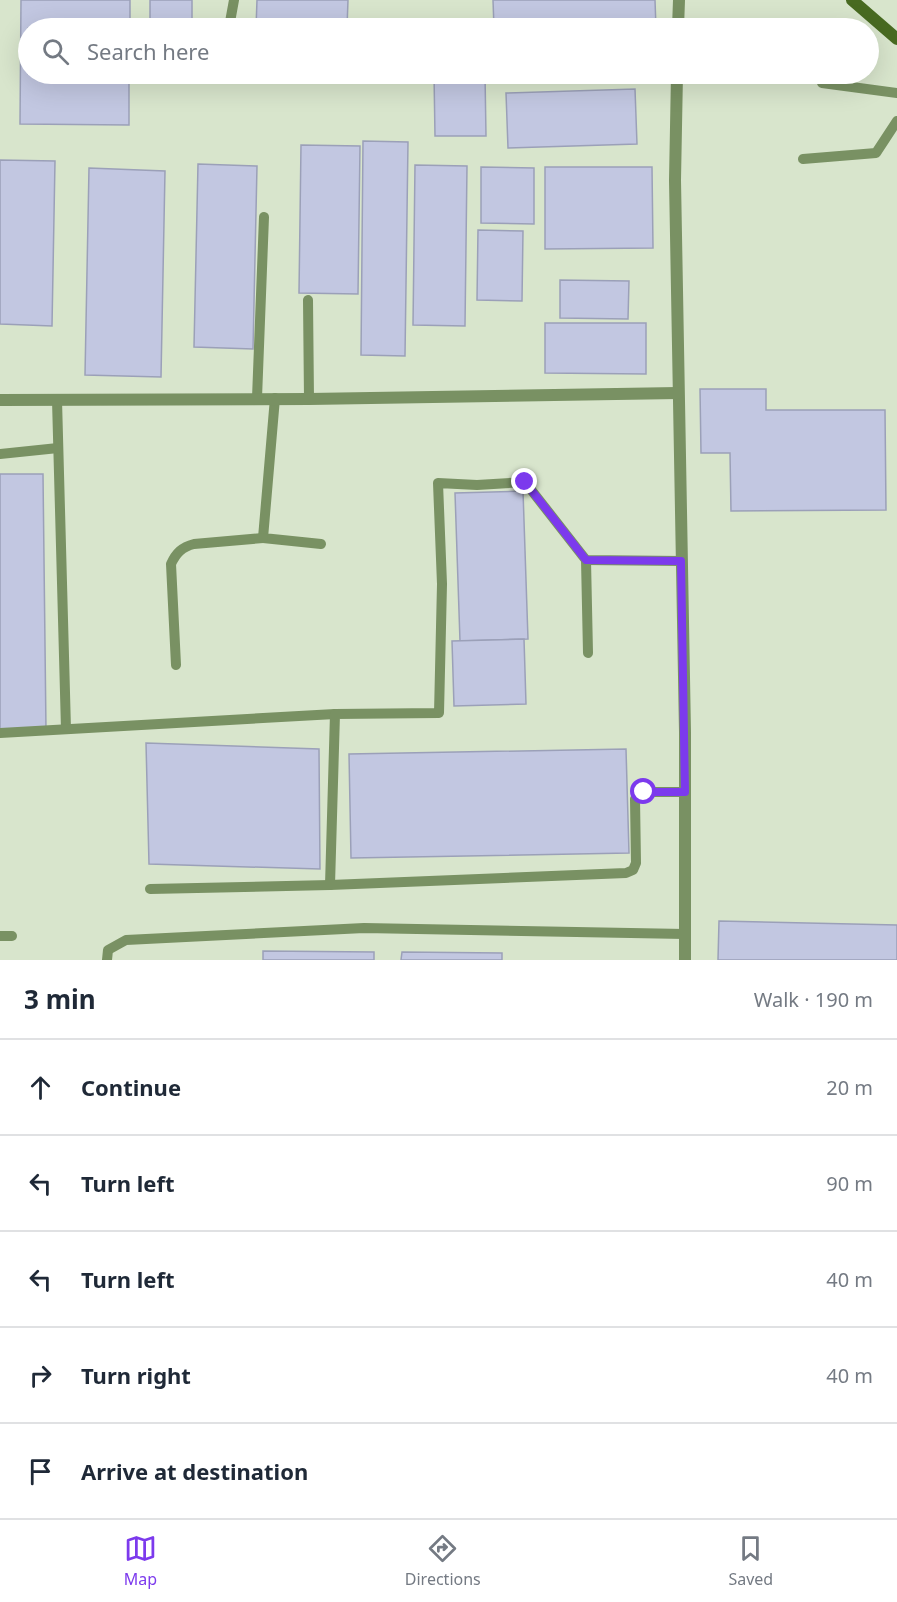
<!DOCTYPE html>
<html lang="en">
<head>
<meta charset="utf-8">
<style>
	body { margin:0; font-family:"Noto Sans",sans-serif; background:#f2f2f3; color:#1f2937 }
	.stop { position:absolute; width:18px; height:18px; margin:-14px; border:4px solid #7c3aed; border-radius:50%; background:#fff }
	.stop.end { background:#7c3aed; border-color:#fff; box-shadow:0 2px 6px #0008 }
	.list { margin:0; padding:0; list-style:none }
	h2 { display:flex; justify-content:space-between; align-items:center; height:78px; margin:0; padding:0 24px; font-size:26px }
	h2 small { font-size:20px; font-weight:400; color:#747a83 }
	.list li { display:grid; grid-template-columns:39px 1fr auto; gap:18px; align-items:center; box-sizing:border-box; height:96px; padding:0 24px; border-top:2px solid #e0e1e3 }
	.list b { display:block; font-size:22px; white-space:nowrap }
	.list em { font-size:20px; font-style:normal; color:#747a83 }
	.icon { flex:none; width:33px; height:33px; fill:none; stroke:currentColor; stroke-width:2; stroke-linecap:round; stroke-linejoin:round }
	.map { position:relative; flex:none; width:897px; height:960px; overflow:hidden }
	.search { position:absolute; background:#fff; box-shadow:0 6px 24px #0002; left:18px; right:18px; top:18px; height:66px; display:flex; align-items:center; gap:15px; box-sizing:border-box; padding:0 21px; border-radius:33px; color:#747a83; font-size:22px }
	.sheet { height:558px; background:#fff }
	nav { display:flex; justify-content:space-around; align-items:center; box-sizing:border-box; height:84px; border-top:2px solid #e0e1e3; background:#fff; font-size:16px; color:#747a83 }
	nav a { display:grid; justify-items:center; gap:3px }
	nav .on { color:#7c3aed }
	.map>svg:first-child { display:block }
	.building { fill:#c2c7e1; stroke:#9ba0b8; stroke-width:1.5 }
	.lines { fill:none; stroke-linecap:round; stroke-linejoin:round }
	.lane { stroke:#799163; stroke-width:10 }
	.street { stroke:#799163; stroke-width:12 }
	.secondary { stroke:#486a21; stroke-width:12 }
	.route { stroke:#7c3aed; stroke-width:8 }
</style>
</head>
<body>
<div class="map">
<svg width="897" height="960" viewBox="0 0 897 960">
	<rect width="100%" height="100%" fill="#d8e5cc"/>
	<g class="building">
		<path d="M21 0H130V28H28V74H129V125L20 124Z"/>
		<rect x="150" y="0" width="42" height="25"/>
		<path d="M257 0H348L347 28H256Z"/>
		<path d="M493 0H655L656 28H494Z"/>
		<path d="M434 74H485L486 136H435Z"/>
		<path d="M635 89 637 144 508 148 506 93Z"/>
		<path d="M363 141 408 142 405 356 361 355Z"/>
		<path d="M301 145 360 146 358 294 299 293Z"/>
		<path d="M0 160 55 161 52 326 0 324Z"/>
		<path d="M198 164 257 166 253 349 194 347Z"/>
		<path d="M415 165 467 166 465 326 413 325Z"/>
		<path d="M481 167 534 168V224L481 223Z"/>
		<path d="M545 167H652L653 248 545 249Z"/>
		<path d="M89 168 165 171 161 377 85 375Z"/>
		<path d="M478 230 523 231 522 301 477 300Z"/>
		<path d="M560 280 629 281 628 319 560 318Z"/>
		<path d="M545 323H646V374L545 373Z"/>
		<path d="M700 389H766V410H885L886 510 731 511 730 453H701Z"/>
		<path d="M0 474H43L46 730H0Z"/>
		<path d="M523 491 528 639 460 641 455 493Z"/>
		<path d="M524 639 526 704 454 706 452 641Z"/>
		<path d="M146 743 319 749 320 869 149 864Z"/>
		<path d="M626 749 629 853 351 858 349 754Z"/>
		<path d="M719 921 897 925V960H718Z"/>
		<path d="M263 951 374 952V960H263Z"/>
		<path d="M402 952 502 953V960H401Z"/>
	</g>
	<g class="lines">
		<g class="lane">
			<path d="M204 28 224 26 230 22 234 0"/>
			<path d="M822 83 897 93"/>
			<path d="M803 159 876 153 897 121"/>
			<path d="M308 300 309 399"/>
			<path d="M257 398 264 217"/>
			<path d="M275 398 263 538 321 544"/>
			<path d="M57 400 66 729"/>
			<path d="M0 454 58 448"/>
			<path d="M586 560 588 653"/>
			<path d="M176 665 171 564C176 553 182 547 194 544L263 538"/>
			<path d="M0 733 335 714"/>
			<path d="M330 885 335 714 439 713 442 584 438 483 477 485 525 482 586 560 681 561"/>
			<path d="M150 889 330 885 626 873 633 870 636 863 635 799 638 794 644 792H685"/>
			<path d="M0 936H12"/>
			<path d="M107 960 108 950 126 940 364 928 685 934"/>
		</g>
		<g class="street">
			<path d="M678 28 679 0"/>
			<path d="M677 74 675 180 685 732V960"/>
			<path d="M0 400 309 399 678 393"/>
		</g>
		<path class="secondary" d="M852 0 897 39"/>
	</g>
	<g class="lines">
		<path class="route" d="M525 482 586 560 681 561 685 792H644"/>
	</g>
</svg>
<div class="stop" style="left:644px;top:792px"></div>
<div class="stop end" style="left:525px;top:482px"></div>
<div class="search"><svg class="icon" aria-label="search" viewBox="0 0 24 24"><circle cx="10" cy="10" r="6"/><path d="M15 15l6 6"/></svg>Search here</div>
</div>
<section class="sheet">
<h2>3 min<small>Walk · 190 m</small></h2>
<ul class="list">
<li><svg class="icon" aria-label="ahead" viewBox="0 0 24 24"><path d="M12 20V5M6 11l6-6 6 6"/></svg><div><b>Continue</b></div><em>20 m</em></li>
<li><svg class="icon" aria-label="left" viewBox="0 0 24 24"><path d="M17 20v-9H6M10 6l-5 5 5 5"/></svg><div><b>Turn left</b></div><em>90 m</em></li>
<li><svg class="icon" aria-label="left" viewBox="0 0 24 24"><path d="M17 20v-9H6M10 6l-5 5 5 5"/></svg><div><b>Turn left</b></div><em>40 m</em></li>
<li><svg class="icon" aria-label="right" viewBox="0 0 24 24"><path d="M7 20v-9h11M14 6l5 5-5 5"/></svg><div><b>Turn right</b></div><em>40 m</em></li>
<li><svg class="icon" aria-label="arrive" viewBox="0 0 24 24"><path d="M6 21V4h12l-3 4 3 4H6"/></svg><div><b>Arrive at destination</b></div></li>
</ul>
</section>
<nav>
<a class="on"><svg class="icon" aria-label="map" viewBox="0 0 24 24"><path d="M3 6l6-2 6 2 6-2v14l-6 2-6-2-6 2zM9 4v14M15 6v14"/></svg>Map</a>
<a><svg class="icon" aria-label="directions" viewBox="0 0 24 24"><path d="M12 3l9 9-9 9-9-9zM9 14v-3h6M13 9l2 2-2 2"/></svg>Directions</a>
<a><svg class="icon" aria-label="saved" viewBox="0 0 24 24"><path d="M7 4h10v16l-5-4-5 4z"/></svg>Saved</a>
</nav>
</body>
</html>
